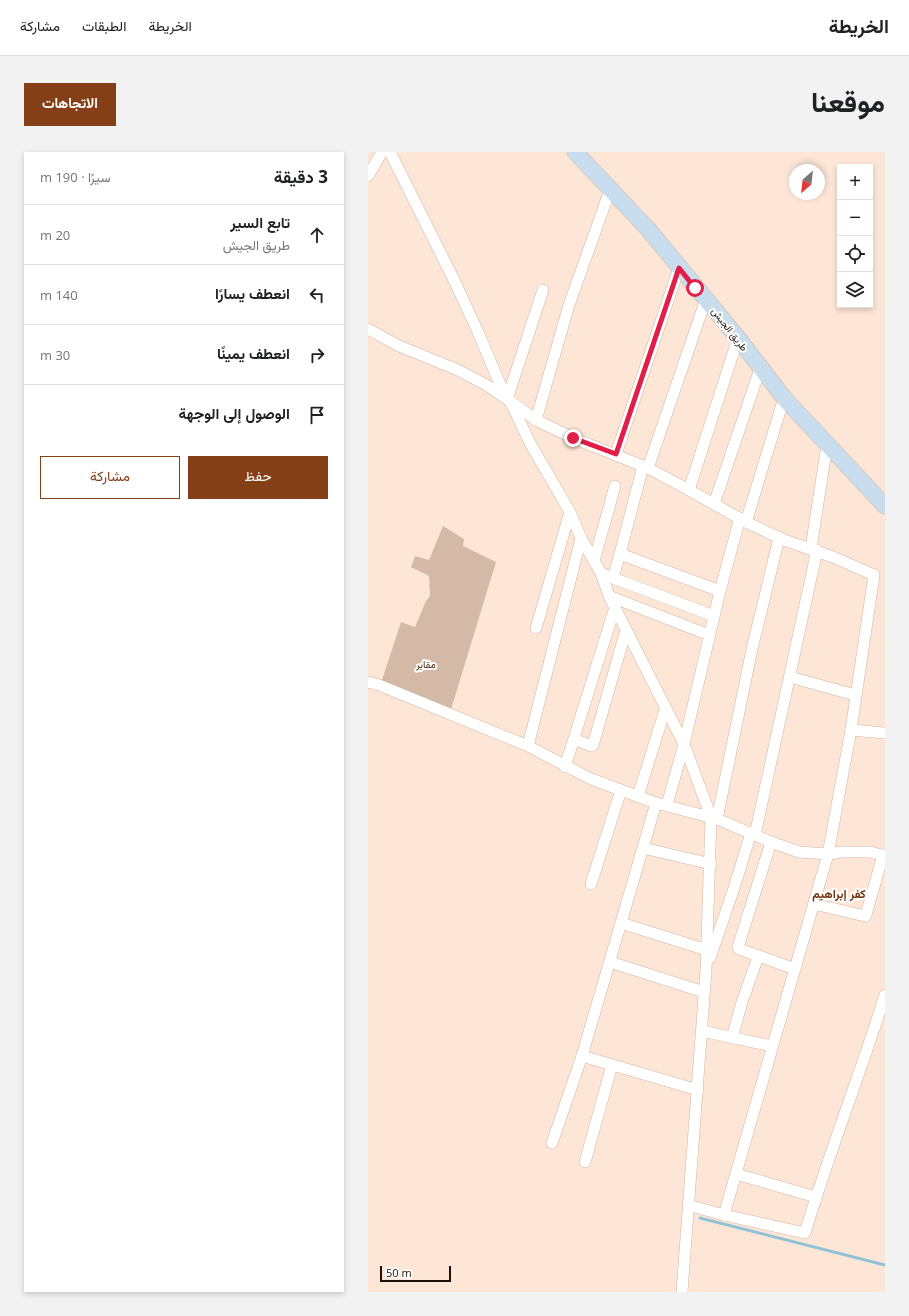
<!DOCTYPE html>
<html lang="ar">
<head>
<meta charset="utf-8">
<style>
	body { margin:0; font-family:"Open Sans",Vazirmatn,sans-serif; background:#f2f2f2; color:#202124; direction:rtl }
	.controls { position:absolute; right:12px; top:12px; display:grid; overflow:hidden; border-radius:0px; box-shadow:0 2px 6px #0003 }
	.controls button { width:36px; height:36px; display:grid; place-items:center; padding:0; border:0; border-bottom:1px solid #e0e0e0; background:#fff; color:#202124; font:20px sans-serif }
	.compass { position:absolute; left:421px; top:12px; width:36px; height:36px; border-radius:50%; background:#fff; box-shadow:0 2px 6px #0003; rotate:207deg }
	.scale { position:absolute; left:12px; bottom:10px; width:71px; box-sizing:border-box; padding-left:4px; border:2px solid #1b110a; border-top:0; font-size:11px; line-height:14px; white-space:nowrap; color:#1b110a; -webkit-text-stroke:3px #fff; paint-order:stroke }
	.stop { position:absolute; width:12px; height:12px; margin:-9px; border:3px solid #e11d48; border-radius:50%; background:#fff }
	.stop.end { background:#e11d48; border-color:#fff; box-shadow:0 1px 4px #0008 }
	.list { margin:0; padding:0; list-style:none }
	h2 { display:flex; justify-content:space-between; align-items:center; height:52px; margin:0; padding:0 16px; font-size:17px }
	h2 small { font-size:13px; font-weight:400; color:#757577 }
	.list li { display:grid; grid-template-columns:26px 1fr auto; gap:12px; align-items:center; box-sizing:border-box; height:60px; padding:0 16px; border-top:1px solid #e0e0e0 }
	.list b { display:block; font-size:15px; white-space:nowrap }
	.list p { margin:0; font-size:13px; white-space:nowrap; color:#757577 }
	.list em { font-size:13px; font-style:normal; color:#757577 }
	.actions { display:flex; gap:8px; padding:12px 16px }
	.actions a { flex:1; padding:9px 0; border:1px solid #843f17; border-radius:0px; text-align:center; font-size:14px; color:#843f17 }
	.actions .main { background:#843f17; color:#fff }
	.icon { flex:none; width:22px; height:22px; fill:none; stroke:currentColor; stroke-width:2; stroke-linecap:round; stroke-linejoin:round }
	.map { position:relative; flex:none; width:517px; height:1140px; overflow:hidden; direction:ltr; border-radius:0px }
	header { display:flex; align-items:center; gap:24px; box-sizing:border-box; height:56px; padding:0 20px; background:#fff; border-bottom:1px solid #e0e0e0 }
	header strong { font-size:19px }
	nav { display:flex; gap:22px; margin-inline-start:auto; font-size:14px }
	.intro { display:flex; align-items:center; justify-content:space-between; box-sizing:border-box; height:96px; padding:0 24px }
	h1 { margin:0; font-size:28px }
	.button { padding:10px 18px; border-radius:0px; background:#843f17; color:#fff; font-size:14px; font-weight:700 }
	main { display:flex; gap:24px; padding:0 24px }
	aside { flex:1; background:#fff; border-radius:0px; box-shadow:0 2px 6px #0003 }
	.map>svg:first-child { display:block }
	.green { fill:#d5b9a7 }
	.lines { fill:none; stroke-linecap:round; stroke-linejoin:round }
	.stream { stroke:#90c2d5; stroke-width:3 }
	.minor-casing { stroke:#d2b5a1; stroke-width:12 }
	.secondary-casing { stroke:#d2b5a1; stroke-width:17 }
	.minor { stroke:#fff; stroke-width:11 }
	.secondary { stroke:#c8deef; stroke-width:16 }
	.route { stroke:#e11d48; stroke-width:5 }
	.labels { text-anchor:middle; dominant-baseline:central; stroke-width:4; stroke-linejoin:round; paint-order:stroke }
	.street-label { font-size:10px; fill:#1b110a; stroke:#fff }
	.park-label { font-size:10px; fill:#552e0f; stroke:#fff }
	.quarter-label { font-size:12px; font-weight:bold; fill:#72340f; stroke:#fff }
</style>
</head>
<body>
<header>
<strong>الخريطة</strong>
<nav><a>الخريطة</a><a>الطبقات</a><a>مشاركة</a></nav>
</header>
<div class="intro"><h1>موقعنا</h1><a class="button">الاتجاهات</a></div>
<main>
<div class="map">
<svg width="517" height="1140" viewBox="0 0 517 1140">
	<rect width="100%" height="100%" fill="#fee6d6"/>
	<path class="green" d="M75 374 96 387 95 394 128 410 81 564 11 537 33 470 47 475 58 449 62 444 61 424 43 415 47 404 61 408Z"/>
	<g class="lines">
		<path class="stream" d="M332 1066 517 1113"/>
		<g class="minor-casing">
			<g id="minor">
				<path d="M22 0 86 128 110 180 132 232 142 249 162 291 202 360 213 386 233 421 241 444 316 592 343 665 338 818 314 1140"/>
				<path d="M0 24 14 0"/>
				<path d="M0 177 31 194 90 218 120 234 142 249 168 268 205 286 280 316 321 338 378 370 416 388 465 405 506 423 483 578 460 702 356 1063"/>
				<path d="M140 244 175 138"/>
				<path d="M168 268 201 153 242 38"/>
				<path d="M248 302 311 116"/>
				<path d="M280 316 338 147"/>
				<path d="M321 338 370 186"/>
				<path d="M346 352 392 217"/>
				<path d="M378 370 416 246"/>
				<path d="M443 396 459 293"/>
				<path d="M252 402 352 439"/>
				<path d="M226 409 247 334"/>
				<path d="M233 421 245 426 346 464"/>
				<path d="M245 426 252 402 275 314"/>
				<path d="M241 444 341 483"/>
				<path d="M168 476 202 360"/>
				<path d="M422 525 487 543"/>
				<path d="M0 530 11 533 160 594 223 627 288 651 349 667 403 690 431 700 460 702 473 700H502L517 704"/>
				<path d="M483 578 517 581"/>
				<path d="M206 587 223 594 225 593 258 478"/>
				<path d="M160 594 213 386"/>
				<path d="M197 615 247 455"/>
				<path d="M270 644 297 558"/>
				<path d="M299 653 316 592 352 439 372 366"/>
				<path d="M349 667 384 497 411 386"/>
				<path d="M387 683 449 398"/>
				<path d="M403 690 370 795 371 797 427 817"/>
				<path d="M275 696 343 712"/>
				<path d="M223 732 253 638"/>
				<path d="M446 752 497 764 498 763 515 703"/>
				<path d="M253 771 339 798"/>
				<path d="M342 806 366 736 383 681"/>
				<path d="M242 810 336 840"/>
				<path d="M334 879 404 894"/>
				<path d="M364 886 374 850 390 805"/>
				<path d="M214 904 330 938"/>
				<path d="M184 991 214 904 288 651"/>
				<path d="M217 1010 244 913"/>
				<path d="M368 1022 448 1045"/>
				<path d="M320 1053 356 1063 437 1081C461 1001 492 923 517 843"/>
			</g>
		</g>
		<g class="secondary-casing">
			<path id="secondary" d="M207 0 280 77 370 186 416 246 517 354"/>
		</g>
		<use href="#minor" class="minor"/>
		<use href="#secondary" class="secondary"/>
	</g>
	<g class="lines">
		<path class="route" d="M205 286 248 302 311 116 327 136"/>
	</g>
	<g class="labels">
		<g class="street-label">
			<text transform="translate(362 177) rotate(52)">طريق الجيش</text>
		</g>
		<g class="park-label">
			<text x="58" y="512">مقابر</text>
		</g>
		<g class="quarter-label">
			<text x="471" y="741">كفر إبراهيم</text>
		</g>
	</g>
</svg>
<div class="controls">
<button>+</button>
<button>−</button>
<button><svg class="icon" aria-label="locate" viewBox="0 0 24 24"><circle cx="12" cy="12" r="6"/><path d="M12 2v4M12 18v4M2 12h4M18 12h4"/></svg></button>
<button><svg class="icon" aria-label="layers" viewBox="0 0 24 24"><path d="M12 4l9 5-9 5-9-5zM3 14l9 5 9-5"/></svg></button>
</div>
<svg class="compass" viewBox="-18 -18 36 36"><path d="M0-13l5 13h-10z" fill="#e53935"/><path d="M0 13l5-13h-10z" fill="#757577"/></svg>
<div class="scale">50 m</div>
<div class="stop" style="left:327px;top:136px"></div>
<div class="stop end" style="left:205px;top:286px"></div>
</div>
<aside>
<h2>3 دقيقة<small>سيرًا · 190 m</small></h2>
<ul class="list">
<li><svg class="icon" aria-label="ahead" viewBox="0 0 24 24"><path d="M12 20V5M6 11l6-6 6 6"/></svg><div><b>تابع السير</b><p>طريق الجيش</p></div><em>20 m</em></li>
<li><svg class="icon" aria-label="left" viewBox="0 0 24 24"><path d="M17 20v-9H6M10 6l-5 5 5 5"/></svg><div><b>انعطف يسارًا</b></div><em>140 m</em></li>
<li><svg class="icon" aria-label="right" viewBox="0 0 24 24"><path d="M7 20v-9h11M14 6l5 5-5 5"/></svg><div><b>انعطف يمينًا</b></div><em>30 m</em></li>
<li><svg class="icon" aria-label="arrive" viewBox="0 0 24 24"><path d="M6 21V4h12l-3 4 3 4H6"/></svg><div><b>الوصول إلى الوجهة</b></div></li>
</ul>
<div class="actions"><a class="main">حفظ</a><a>مشاركة</a></div>
</aside>
</main>
</body>
</html>
